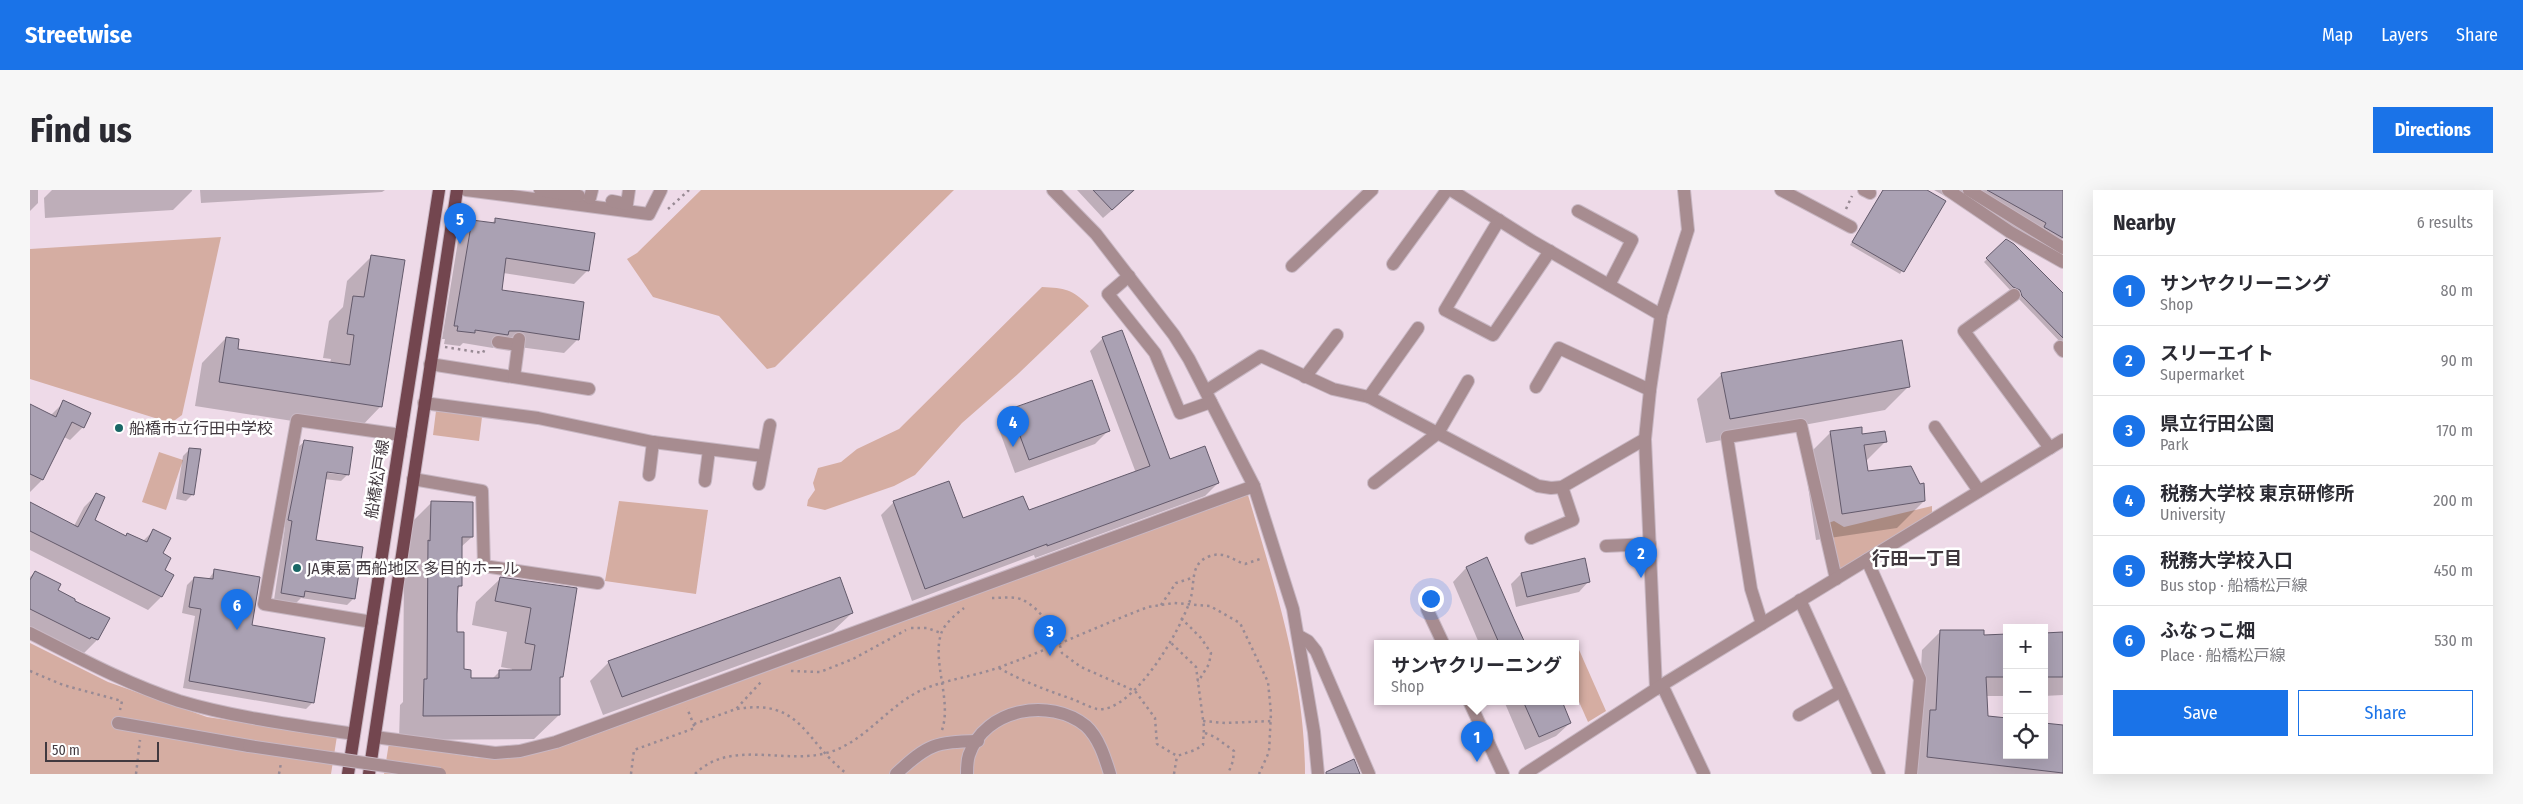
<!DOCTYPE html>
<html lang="en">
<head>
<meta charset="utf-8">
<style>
	body { margin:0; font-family:"Fira Sans Condensed","Noto Sans JP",sans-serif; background:#f7f7f7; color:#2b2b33 }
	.controls { position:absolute; right:15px; bottom:15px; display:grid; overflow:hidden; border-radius:0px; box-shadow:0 5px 20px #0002 }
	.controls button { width:45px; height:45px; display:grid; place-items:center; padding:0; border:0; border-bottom:1px solid #e1e1e2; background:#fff; color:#2b2b33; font:25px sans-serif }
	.scale { position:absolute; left:15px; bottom:12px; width:114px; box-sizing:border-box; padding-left:5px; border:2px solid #41393f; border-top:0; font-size:14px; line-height:18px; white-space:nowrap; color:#41393f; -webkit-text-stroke:4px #fff; paint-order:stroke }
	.you { position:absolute; left:1400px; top:408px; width:18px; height:18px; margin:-12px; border:4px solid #fff; border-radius:50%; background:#1a73e8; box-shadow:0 0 0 8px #1a73e833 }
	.badge { display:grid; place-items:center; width:32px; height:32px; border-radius:50%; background:#1a73e8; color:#fff; font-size:16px; font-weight:700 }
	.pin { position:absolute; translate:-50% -41px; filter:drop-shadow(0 1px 2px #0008) }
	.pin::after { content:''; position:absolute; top:26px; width:18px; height:15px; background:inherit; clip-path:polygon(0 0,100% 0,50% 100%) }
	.popup { position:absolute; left:1344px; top:450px; width:205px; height:65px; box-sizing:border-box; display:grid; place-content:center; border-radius:0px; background:#fff; filter:drop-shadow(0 1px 4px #0005); font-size:16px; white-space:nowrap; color:#7c7c81 }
	.popup b { font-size:19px; color:#2b2b33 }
	.popup::after { content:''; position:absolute; left:50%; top:100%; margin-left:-10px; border:10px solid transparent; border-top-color:#fff }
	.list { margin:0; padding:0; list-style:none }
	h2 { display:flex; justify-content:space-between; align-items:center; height:65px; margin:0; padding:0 20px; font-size:21px }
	h2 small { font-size:16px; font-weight:400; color:#7c7c81 }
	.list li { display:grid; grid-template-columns:32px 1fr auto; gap:15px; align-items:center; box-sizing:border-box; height:70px; padding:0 20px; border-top:1px solid #e1e1e2 }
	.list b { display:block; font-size:19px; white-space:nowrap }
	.list p { margin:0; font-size:16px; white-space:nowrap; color:#7c7c81 }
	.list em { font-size:16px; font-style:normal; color:#7c7c81 }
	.actions { display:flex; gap:10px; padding:15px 20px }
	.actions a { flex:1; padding:11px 0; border:1px solid #1a73e8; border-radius:0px; text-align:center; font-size:18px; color:#1a73e8 }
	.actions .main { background:#1a73e8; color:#fff }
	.icon { flex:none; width:28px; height:28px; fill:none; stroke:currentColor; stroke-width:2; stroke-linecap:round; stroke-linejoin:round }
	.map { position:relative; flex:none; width:2033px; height:584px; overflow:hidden; border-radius:0px }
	header { display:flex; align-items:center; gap:30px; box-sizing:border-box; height:70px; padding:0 25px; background:#1a73e8; color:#fff }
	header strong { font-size:24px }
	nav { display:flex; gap:28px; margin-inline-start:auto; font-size:18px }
	.intro { display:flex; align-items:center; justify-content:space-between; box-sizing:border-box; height:120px; padding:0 30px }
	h1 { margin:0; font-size:35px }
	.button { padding:12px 22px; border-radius:0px; background:#1a73e8; color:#fff; font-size:18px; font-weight:700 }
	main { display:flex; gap:30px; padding:0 30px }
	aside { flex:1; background:#fff; border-radius:0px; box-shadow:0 5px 20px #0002 }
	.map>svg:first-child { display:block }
	.green { fill:#d5ada2 }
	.shadow { fill:#0003; fill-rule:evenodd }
	.building { fill:#aaa1b3; stroke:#635a6b }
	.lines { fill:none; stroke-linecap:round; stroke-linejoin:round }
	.minor-casing { stroke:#c8b7c3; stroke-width:14 }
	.major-casing { stroke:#c8b7c3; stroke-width:14 }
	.path { stroke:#988a94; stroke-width:2.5; stroke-dasharray:2.5 4; stroke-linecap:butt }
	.minor { stroke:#a78c90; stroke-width:12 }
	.major { stroke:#73464f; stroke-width:12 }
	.minor-bridge-casing { stroke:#c8b7c3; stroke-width:14; stroke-linecap:butt }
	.minor-bridge { stroke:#a78c90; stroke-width:12 }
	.poi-dot { fill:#196766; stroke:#fff; stroke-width:2 }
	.labels { text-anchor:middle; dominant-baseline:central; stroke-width:5; stroke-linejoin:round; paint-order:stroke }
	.poi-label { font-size:16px; fill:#41393f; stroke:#fff; text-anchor:start }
	.street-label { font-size:16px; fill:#41393f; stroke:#fff }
	.neighbourhood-label { font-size:18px; font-weight:bold; fill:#41393f; stroke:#fff }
</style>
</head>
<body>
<header>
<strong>Streetwise</strong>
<nav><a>Map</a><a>Layers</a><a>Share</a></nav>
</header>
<div class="intro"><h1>Find us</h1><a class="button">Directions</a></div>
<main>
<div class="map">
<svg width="2033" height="584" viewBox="0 0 2033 584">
	<rect width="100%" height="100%" fill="#eedae8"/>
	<g class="green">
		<path d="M671 0H924L745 177 737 179 689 126 623 107 597 69 607 63Z"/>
		<path d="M191 47 152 225 141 233 0 189V59Z"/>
		<path d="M1012 97C1035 98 1042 99 1059 116L989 183 932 233 885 285 864 296 795 320 777 316 778 310 785 300 783 293 788 278 811 272 827 259 869 239Z"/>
		<path d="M406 221 452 227 449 251 403 245Z"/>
		<path d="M129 262 153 270 136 320 112 312Z"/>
		<path d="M1218 305C1245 397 1275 487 1275 584H354L359 553 449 568 490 567 528 558Z"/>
		<path d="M589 311 678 320 666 404 575 391Z"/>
		<path d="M1902 316V325L1813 382 1807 376 1798 333 1804 331 1814 337Z"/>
		<path d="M0 453 78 492 177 527 307 546 301 584H0Z"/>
		<path d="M1546 453 1576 521 1558 532 1546 505Z"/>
	</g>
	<g class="shadow">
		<path d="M0 0H8V13L0 21Z"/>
		<path d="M22 0H162V1L143 20 15 28 14 8Z"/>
		<path d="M170 0H355L352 2 171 13Z"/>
		<path d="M1047 0H1105L1073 28Z"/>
		<path d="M1853 0H1895L1914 12 1870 84 1820 55Z"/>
		<path d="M1904 0H2033V48L2014 67 1998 52Z"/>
		<path d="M466 29 558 80 544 94 473 83 471 101 553 113 547 150 534 163 467 154 463 158 433 153 430 156 414 154 415 149H412L429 45 443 31 461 34Z"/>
		<path d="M1976 51 2033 104V155L1989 109 1987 103 1980 100 1954 72Z"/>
		<path d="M341 67 351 216 327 241 165 216 172 173 196 148 206 160 300 173 301 169 293 168 299 131 313 117 317 91Z"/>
		<path d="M1073 148 1139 270 1188 293 1175 306 1005 368 1004 365 882 411 851 325 863 313 918 292 932 330 998 322 1106 283 1060 161Z"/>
		<path d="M1692 184 1879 196 1855 220 1676 253 1667 209Z"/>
		<path d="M34 212 53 237 40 250 34 247 12 290 0 302V216L21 225Z"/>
		<path d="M981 220 1079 240 1065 254 985 283 967 234Z"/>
		<path d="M1801 242 1831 245 1855 252 1835 272 1836 283 1894 311 1867 338 1786 350 1774 269Z"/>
		<path d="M274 252 318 284 311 291 294 289 284 351 324 408 317 415 271 408 266 413 244 410 255 337H252L267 258ZM291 279 314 283V285L290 282Z"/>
		<path d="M160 259 163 304 156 311 146 309 153 266Z"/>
		<path d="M67 304 63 330 95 347 98 344 112 352 124 340 132 364 133 381 142 385 131 407 118 420 0 360V314L44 336 54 317Z"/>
		<path d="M401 313 442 347 431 357V395L427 400 426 443 433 480 440 490 462 489 469 482H481L482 479 471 477 477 442 442 435 446 412 471 388 545 399 532 487 529 490V525L504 549 369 550 370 515 373 512 374 376 377 337Z"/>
		<path d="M1457 369 1493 453H1449L1423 392 1436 378Z"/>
		<path d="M185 380 221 436 283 512 276 519 153 498 165 426 152 423 157 395 164 388 178 390Z"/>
		<path d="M5 382 26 400 78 429 67 450 54 463 48 460 46 462 0 439V387Z"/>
		<path d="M1491 384 1559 391 1549 402 1486 417 1481 394Z"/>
		<path d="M822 423 803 441 573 525 560 491 579 472Z"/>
		<path d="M1911 441 1953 446 1977 445V506H1956L1957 527 1977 565H2014L2033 536V584H1878L1888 534 1892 460Z"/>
		<path d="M2033 443V505L2014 506V444Z"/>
		<path d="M1474 511H1530L1540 533 1526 546 1495 560Z"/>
	</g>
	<g class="building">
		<path d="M1063 0H1104L1082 20Z"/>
		<path d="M1853 0H1897L1916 11 1874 82 1822 52Z"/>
		<path d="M1957 0H2033V48L2014 37 2016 33Z"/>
		<path d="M465 28 565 43 559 81 476 68 472 100 554 112 549 150 490 141H479L478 145 445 140V143L427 141 428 136H424L442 30 465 33Z"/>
		<path d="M1976 49 1984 54 2033 103V148L1992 106 1990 100 1983 97 1956 68Z"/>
		<path d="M341 65 375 70 352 217 189 192 196 147 209 149 208 159 320 175 324 145 317 144 323 106 334 107Z"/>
		<path d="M1092 140 1140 269 1175 256 1189 293 1017 356V354L895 399 863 311 919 291 933 328 993 306 999 320 1120 276 1072 147Z"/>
		<path d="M1872 150 1880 197 1700 229 1691 183Z"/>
		<path d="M1062 190 1080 241 999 270 980 219Z"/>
		<path d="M33 210 61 223 54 238 42 232 13 290 0 284V214L26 227Z"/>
		<path d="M1832 237V244L1855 241 1857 252 1834 255 1838 281 1881 276 1890 294 1894 293 1895 311 1812 324 1800 241Z"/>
		<path d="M274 250 323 257 319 285 297 282 286 350 333 357 325 409 275 401 274 407 251 403 262 331 258 330Z"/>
		<path d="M159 258 171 259 164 305 153 303Z"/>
		<path d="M66 303 75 307 65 330 96 346 97 343 117 352 123 339 141 348 133 363 141 368 135 380 144 385 132 407 0 341V312L48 337Z"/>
		<path d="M401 311 443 312V347H432V396H428L427 424V442H434V479L441 480V488H469V480H501L505 455 495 453 501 418 465 411 470 387 547 398 533 487H530V525L393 526 394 489H397L398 350 400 351Z"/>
		<path d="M1457 367 1484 429 1495 453H1469L1436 377Z"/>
		<path d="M1555 368 1560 392 1497 407 1491 383Z"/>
		<path d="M184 379 230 387 222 435 295 448 284 513 159 491 171 419 159 417 164 387 183 389Z"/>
		<path d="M5 381 31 394 28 400 45 409V411L80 428 68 450 61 447 60 449 0 419V390Z"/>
		<path d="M810 387 823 423 592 507 578 471Z"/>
		<path d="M1910 440H1954V445L1977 444V487H1956L1958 526 1977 528V565H2014V533L2033 535V583L1897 567 1900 520H1906Z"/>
		<path d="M2033 442V487H2014V443Z"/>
		<path d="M1493 511H1532L1541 533 1509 547Z"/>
		<path d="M1324 569 1330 584H1296V582Z"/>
	</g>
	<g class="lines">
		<g class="minor-casing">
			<g id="minor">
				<path d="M436 0 619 24 631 0"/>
				<path d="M510 0 549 6"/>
				<path d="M1023 0 1066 44 1144 145 1159 169 1224 296 1263 419 1284 542 1288 584"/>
				<path d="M1421 0 1502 51 1631 125"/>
				<path d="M1751 0 1821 37"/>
				<path d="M1834 0 1840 3"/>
				<path d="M1918 0 1980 42 2033 72"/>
				<path d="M1939 0 2033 58"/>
				<path d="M560 8 562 0"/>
				<path d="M582 11 597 14 599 0"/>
				<path d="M1548 21 1602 50 1579 95"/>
				<path d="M1469 30 1415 120 1463 145 1520 61"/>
				<path d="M1363 74 1417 0"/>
				<path d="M1262 76 1342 0"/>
				<path d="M1099 86 1078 104 1125 163 1150 223 1181 212"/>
				<path d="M1984 105 1934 141 2020 258"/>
				<path d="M468 152 488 155"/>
				<path d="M2030 157 2033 161"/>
				<path d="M400 174 559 199"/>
				<path d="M484 187 489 149"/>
				<path d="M1275 187 1307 145"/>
				<path d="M1506 197 1529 158 1620 200"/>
				<path d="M1176 201 1231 166 1303 199 1339 207 1508 296 1521 298 1532 297 1615 249"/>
				<path d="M1339 207 1388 138"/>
				<path d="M394 213 508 228 623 252 733 266"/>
				<path d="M1905 237 1949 301"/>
				<path d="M619 285 623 252"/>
				<path d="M383 289 452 301 454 376 568 393"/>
				<path d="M675 291 679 260"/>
				<path d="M1344 293 1408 243 1438 191"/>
				<path d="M729 294 740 235"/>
				<path d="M1501 348 1543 330 1532 297"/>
				<path d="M1576 356 1620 354"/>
				<path d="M1837 370 1890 489 1881 584"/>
				<path d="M1770 410 1849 584"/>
				<path d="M1397 419 1413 453"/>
				<path d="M342 432 234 414 267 230 371 245"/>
				<path d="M1732 434 1721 399 1697 247 1771 235 1806 389"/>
				<path d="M0 443C49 468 97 494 149 511 206 528 266 535 324 544"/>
				<path d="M1269 446 1278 451 1286 461 1339 584"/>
				<path d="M1632 495 1674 584"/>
				<path d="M1626 499 1615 249 1620 200 1631 125 1658 40 1654 0"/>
				<path d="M1439 511 1473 584"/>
				<path d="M1769 525 1811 501"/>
				<path d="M88 533 219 556"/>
				<path d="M345 547 465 563 490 561 526 552 1224 296"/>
				<path d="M866 584C898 554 905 552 948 551"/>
				<path d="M937 584C937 578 937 571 939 565 955 518 1020 507 1056 536 1069 548 1075 568 1080 584"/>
				<path d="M1495 584 1632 495 2033 250"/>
			</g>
		</g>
		<g class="major-casing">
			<g id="major">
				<path d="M318 584 409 0"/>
				<path d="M339 584 427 0"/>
			</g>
		</g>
		<g class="path">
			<path d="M638 19 659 0"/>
			<path d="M1816 19 1822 6"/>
			<path d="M415 157 453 163 455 158"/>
			<path d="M962 408C971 408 985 406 993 410 1011 419 1028 444 1032 463L1051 477 1105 501 1125 528 1127 554 1147 566 1165 560 1173 555 1174 537 1166 477 1140 452"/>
			<path d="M1131 415 1146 393 1162 388"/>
			<path d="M1151 428 1171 448 1181 463 1179 474 1168 492"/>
			<path d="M881 438H897L911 443"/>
			<path d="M969 478C992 491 1016 500 1042 509 1050 512 1059 517 1067 519 1103 524 1153 437 1161 407 1165 391 1160 373 1180 366 1195 361 1202 370 1215 374L1233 368"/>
			<path d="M0 481 33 495 92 511 90 520"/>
			<path d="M761 481 790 482 823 469 876 440"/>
			<path d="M707 519C772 508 774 551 817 584"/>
			<path d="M1173 531 1195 533 1241 531"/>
			<path d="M664 534 706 519 731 492"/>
			<path d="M912 540C922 511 902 472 911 444 914 434 926 424 934 418"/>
			<path d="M1175 543 1185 547 1204 561 1203 571 1198 584"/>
			<path d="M106 584 110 550"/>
			<path d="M249 584 251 573"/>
			<path d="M601 584 604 560 665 538 657 518"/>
			<path d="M665 584C701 548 756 576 800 562 836 551 859 514 894 499 918 489 946 486 970 477 1020 459 1068 436 1118 417L1144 413 1180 416 1210 433 1238 492 1241 523 1239 562 1229 584"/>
			<path d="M1144 584 1147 566"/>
		</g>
		<use href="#minor" class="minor"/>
		<use href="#major" class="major"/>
		<g class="minor-bridge-casing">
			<path id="minor-bridge" d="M219 556 410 584"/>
		</g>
		<use href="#minor-bridge" class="minor-bridge"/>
	</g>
	<g class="poi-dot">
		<circle cx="89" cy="238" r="5"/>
		<circle cx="267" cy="378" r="5"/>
	</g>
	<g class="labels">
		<g class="poi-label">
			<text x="99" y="238">船橋市立行田中学校</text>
			<text x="277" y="378">JA東葛 西船地区 多目的ホール</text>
		</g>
		<g class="street-label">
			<text transform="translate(347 289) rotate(-81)">船橋松戸線</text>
		</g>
		<g class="neighbourhood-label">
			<text x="1887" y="369">行田一丁目</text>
		</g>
	</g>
</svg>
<div class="controls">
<button>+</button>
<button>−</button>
<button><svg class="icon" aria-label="locate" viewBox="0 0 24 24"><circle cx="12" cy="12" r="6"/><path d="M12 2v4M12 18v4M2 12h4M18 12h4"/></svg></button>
</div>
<div class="scale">50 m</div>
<div class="you"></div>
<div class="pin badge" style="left:1447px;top:572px">1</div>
<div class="popup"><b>サンヤクリーニング</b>Shop</div>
<div class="pin badge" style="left:1611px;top:388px">2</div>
<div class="pin badge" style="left:1020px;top:466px">3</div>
<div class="pin badge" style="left:983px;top:257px">4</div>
<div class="pin badge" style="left:430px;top:54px">5</div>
<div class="pin badge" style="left:207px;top:440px">6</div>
</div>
<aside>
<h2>Nearby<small>6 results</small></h2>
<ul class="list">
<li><span class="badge">1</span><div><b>サンヤクリーニング</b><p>Shop</p></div><em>80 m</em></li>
<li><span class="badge">2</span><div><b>スリーエイト</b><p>Supermarket</p></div><em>90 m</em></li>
<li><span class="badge">3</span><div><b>県立行田公園</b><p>Park</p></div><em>170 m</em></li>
<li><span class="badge">4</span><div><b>税務大学校 東京研修所</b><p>University</p></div><em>200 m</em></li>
<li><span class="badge">5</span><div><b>税務大学校入口</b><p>Bus stop · 船橋松戸線</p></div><em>450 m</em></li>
<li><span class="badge">6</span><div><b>ふなっこ畑</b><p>Place · 船橋松戸線</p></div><em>530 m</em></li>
</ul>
<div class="actions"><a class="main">Save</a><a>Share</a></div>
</aside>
</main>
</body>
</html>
